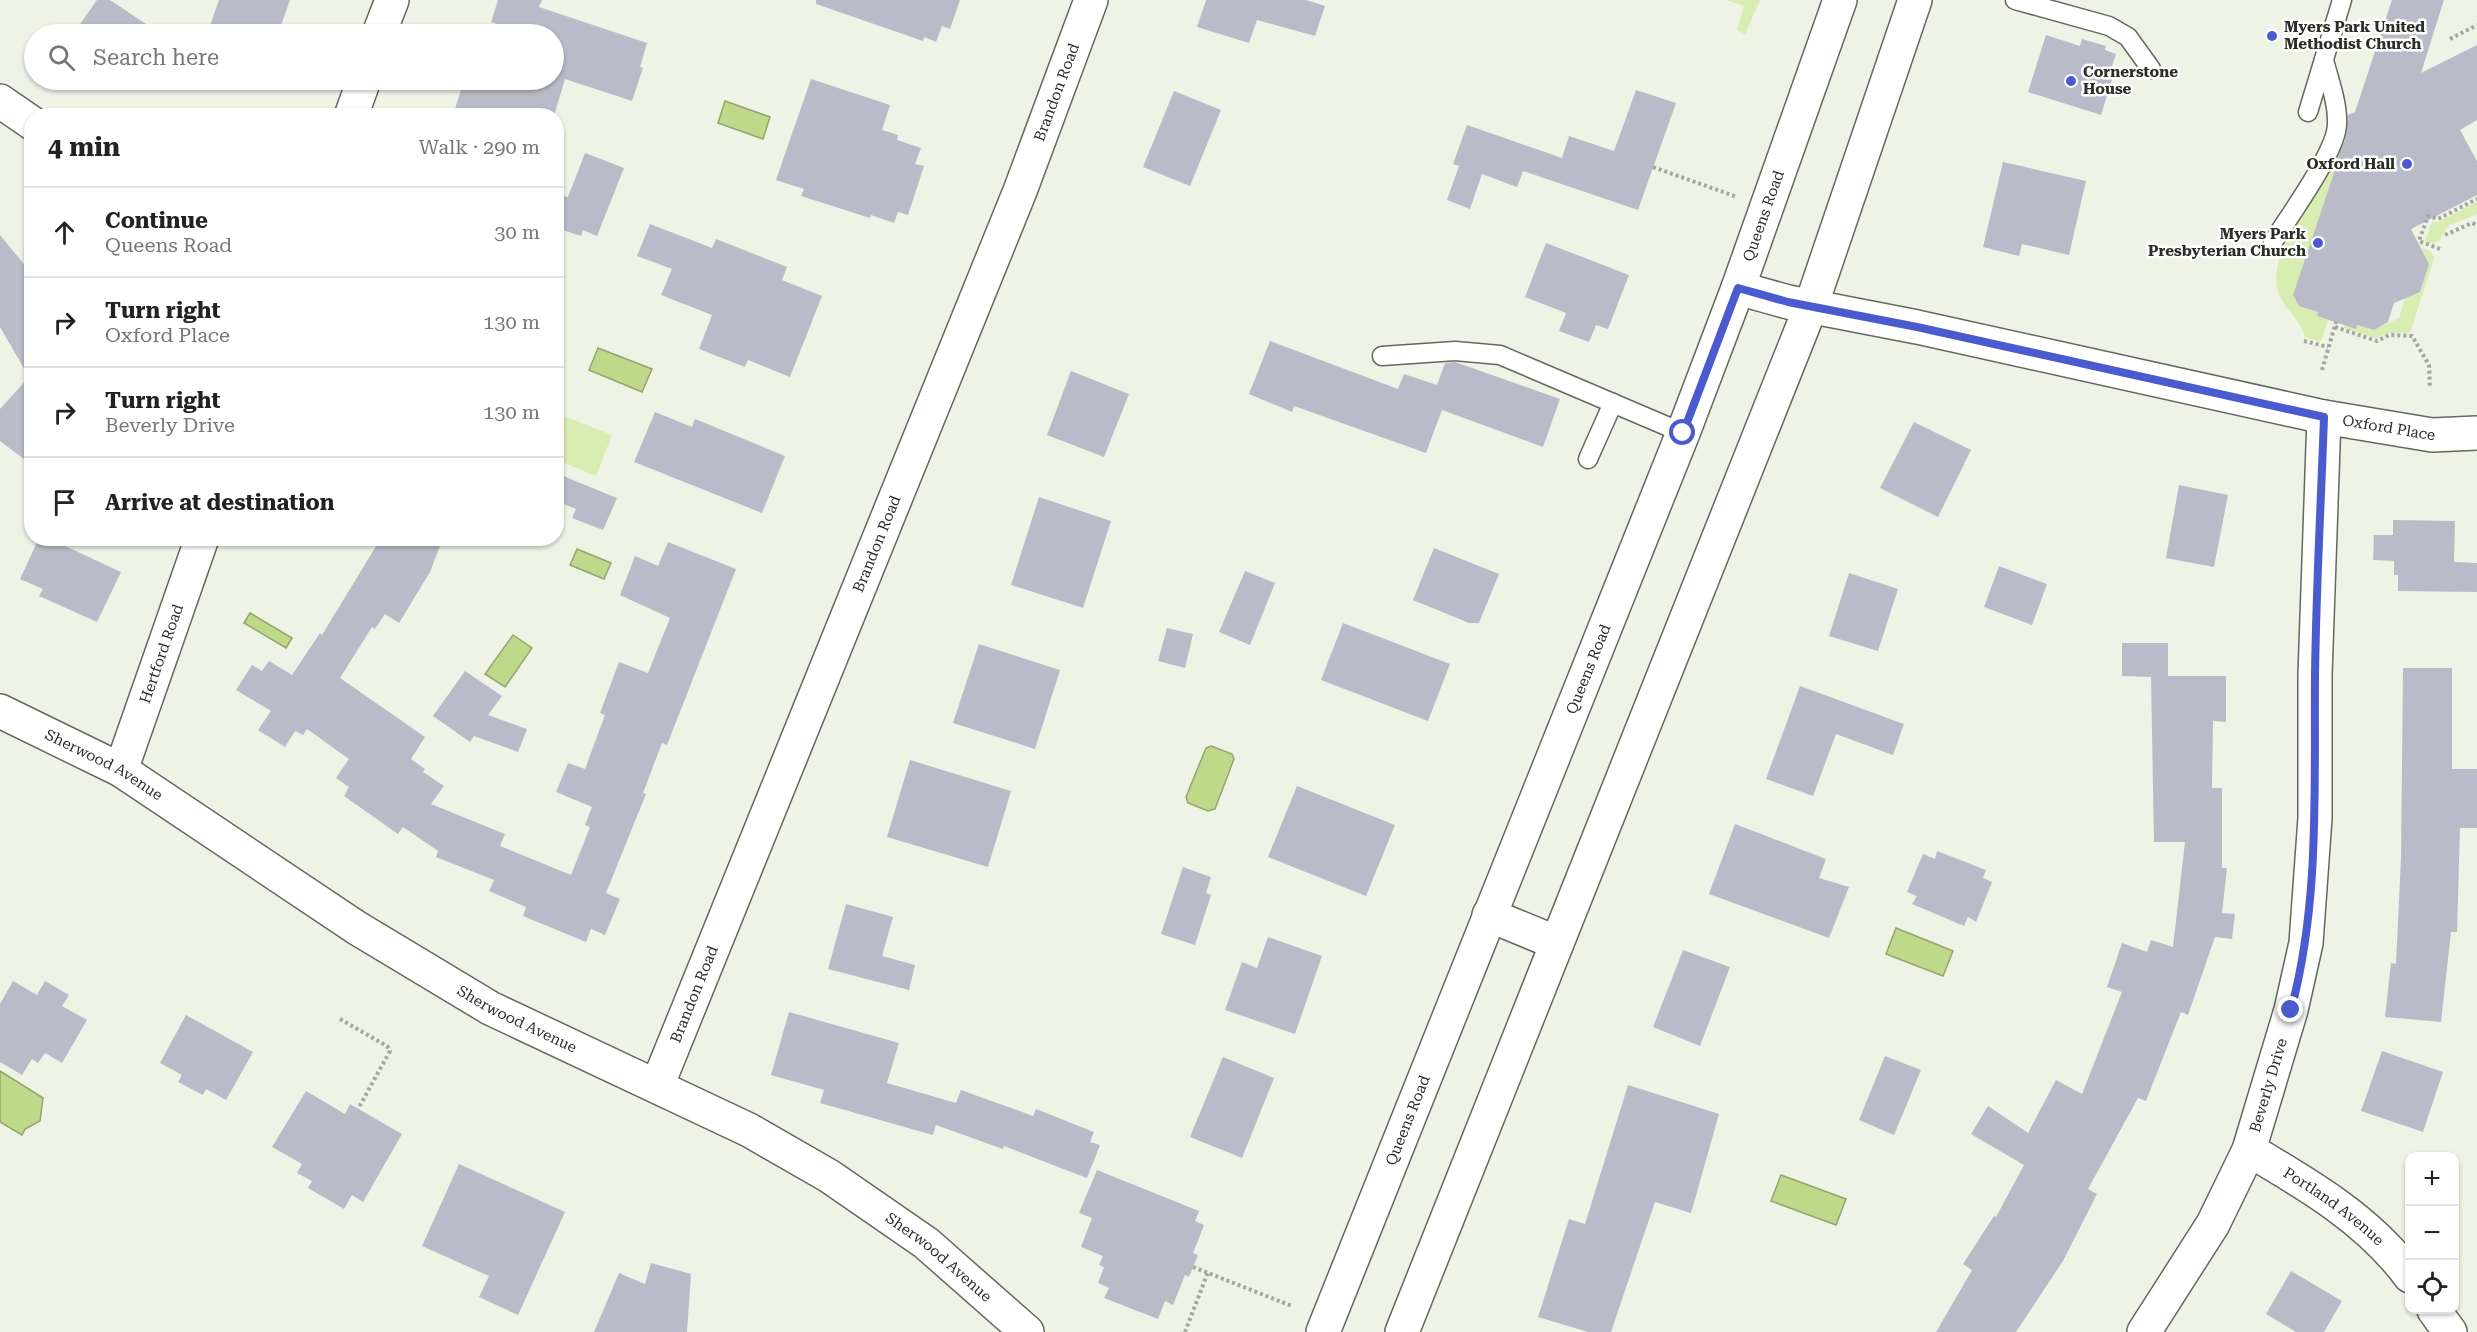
<!DOCTYPE html>
<html lang="en">
<head>
<meta charset="utf-8">
<style>
	body { margin:0; font-family:"Roboto Serif",serif; background:#f2f2f2; color:#222 }
	.controls { position:absolute; right:18px; bottom:18px; display:grid; overflow:hidden; border-radius:12px; box-shadow:0 2px 4px #0004 }
	.controls button { width:54px; height:54px; display:grid; place-items:center; padding:0; border:0; border-bottom:2px solid #e0e0e0; background:#fff; color:#222; font:30px sans-serif }
	.stop { position:absolute; width:18px; height:18px; margin:-14px; border:4px solid #4a5acf; border-radius:50%; background:#fff }
	.stop.end { background:#4a5acf; border-color:#fff; box-shadow:0 2px 6px #0008 }
	.list { margin:0; padding:0; list-style:none }
	h2 { display:flex; justify-content:space-between; align-items:center; height:78px; margin:0; padding:0 24px; font-size:26px }
	h2 small { font-size:20px; font-weight:400; color:#767676 }
	.list li { display:grid; grid-template-columns:39px 1fr auto; gap:18px; align-items:center; box-sizing:border-box; height:90px; padding:0 24px; border-top:2px solid #e0e0e0 }
	.list b { display:block; font-size:22px; white-space:nowrap }
	.list p { margin:0; font-size:20px; white-space:nowrap; color:#767676 }
	.list em { font-size:20px; font-style:normal; color:#767676 }
	.icon { flex:none; width:33px; height:33px; fill:none; stroke:currentColor; stroke-width:2; stroke-linecap:round; stroke-linejoin:round }
	.map { position:relative; flex:none; width:2477px; height:1332px; overflow:hidden }
	.search { position:absolute; background:#fff; box-shadow:0 2px 4px #0004; left:24px; top:24px; width:540px; height:66px; display:flex; align-items:center; gap:15px; box-sizing:border-box; padding:0 21px; border-radius:33px; color:#767676; font-size:22px }
	.panel { position:absolute; background:#fff; box-shadow:0 2px 4px #0004; left:24px; top:108px; width:540px; height:438px; border-radius:24px }
	.map>svg:first-child { display:block }
	.green { fill:#d8edb1 }
	.water { fill:#bfd98b; stroke:#93a56d; stroke-width:1.5 }
	.building { fill:#b9bcc8 }
	.lines { fill:none; stroke-linecap:round; stroke-linejoin:round }
	.service-casing { stroke:#64685d; stroke-width:21 }
	.minor-casing { stroke:#64685d; stroke-width:36 }
	.tertiary-casing { stroke:#64685d; stroke-width:36 }
	.path { stroke:#a3a79d; stroke-width:4; stroke-dasharray:3 3; stroke-linecap:butt }
	.service { stroke:#fff; stroke-width:18 }
	.minor { stroke:#fff; stroke-width:33 }
	.tertiary { stroke:#fff; stroke-width:33 }
	.route { stroke:#4a5acf; stroke-width:8 }
	.poi-dot { fill:#4a5acf; stroke:#fff; stroke-width:2 }
	.labels { text-anchor:middle; dominant-baseline:central; stroke-width:5; stroke-linejoin:round; paint-order:stroke }
	.poi-label { font-size:15px; font-weight:bold; fill:#2b2d28; stroke:#fff; text-anchor:start }
	.street-label { font-size:15px; fill:#2b2d28; stroke:#fff }
</style>
</head>
<body>
<div class="map">
<svg width="2477" height="1332" viewBox="0 0 2477 1332">
	<rect width="100%" height="100%" fill="#eef3e6"/>
	<g class="green">
		<path d="M1727 0H1760L1745 34 1737 30 1744 6Z"/>
		<path d="M2332 163 2342 166 2332 180 2293 295 2299 306 2318 312 2317 316 2328 320 2321 342 2305 337C2301 320 2285 310 2279 294 2264 258 2314 192 2332 163Z"/>
		<path d="M2477 202V214L2448 226 2439 241 2433 244 2425 241 2432 221 2438 222Z"/>
		<path d="M2421 248 2431 251 2434 258 2410 333H2388L2376 338 2344 328 2345 325 2356 328 2357 325 2374 330 2399 318 2405 298 2420 292 2429 264Z"/>
		<path d="M556 413 612 435 596 476 557 460Z"/>
	</g>
	<g class="water">
		<path d="M725 101 770 117 763 139 718 123Z"/>
		<path d="M598 348 652 369 642 392 589 370Z"/>
		<path d="M577 549 611 563 604 579 570 565Z"/>
		<path d="M250 613 292 638 286 648 244 623Z"/>
		<path d="M513 635 532 648 505 687 485 674Z"/>
		<path d="M1211 746 1232 754 1234 759 1215 809 1208 811 1188 803 1186 797 1206 748Z"/>
		<path d="M1896 928 1953 951 1943 976 1886 954Z"/>
		<path d="M0 1071 43 1098 40 1121 25 1129 22 1135 0 1122Z"/>
		<path d="M1781 1175 1846 1199 1836 1225 1771 1201Z"/>
	</g>
	<g class="building">
		<path d="M97 0H110L161 34H73Z"/>
		<path d="M219 0H290L278 34H207Z"/>
		<path d="M498 0H542L539 7 647 43 640 67 643 68 632 101 565 79 554 116H476L455 109 464 80H554V34H505L507 28 491 22Z"/>
		<path d="M816 0H960L950 29 942 26 936 42 924 37 923 41 816 4Z"/>
		<path d="M1206 0H1306L1325 6 1315 36 1257 20 1249 43 1197 27Z"/>
		<path d="M2392 0H2444L2421 73 2477 45V120L2460 130 2477 161V195L2411 229 2429 264 2420 292 2394 303 2388 322 2374 330 2357 325 2356 329 2317 316 2318 312 2299 306 2293 295 2335 170 2334 166 2345 140 2348 115 2355 112Z"/>
		<path d="M2046 35 2080 46 2082 39 2106 46 2105 50 2116 54 2111 69 2115 70 2101 115 2028 92Z"/>
		<path d="M811 79 890 105 882 130 898 135 897 140 921 148 915 164 924 166 908 215 898 212 894 223 871 215 870 218 801 196 804 189 776 180Z"/>
		<path d="M1636 90 1676 103 1638 210 1523 171 1517 187 1482 174 1470 209 1447 200 1459 166 1453 164 1467 125 1562 158 1569 136 1614 151Z"/>
		<path d="M1174 91 1221 110 1190 186 1143 167Z"/>
		<path d="M585 153 624 168 597 236 583 230 581 236 556 228V194L568 197Z"/>
		<path d="M2003 162 2086 181 2069 255 2022 244 2019 256 1983 247Z"/>
		<path d="M650 224 712 248 716 239 787 267 782 280 822 296 790 377 748 360 745 367 699 349 712 315 661 295 672 269 637 256Z"/>
		<path d="M0 235 32 274V465L0 441V409L29 377 0 327Z"/>
		<path d="M1546 243 1629 275 1608 329 1596 325 1589 342 1559 331 1566 313 1525 297Z"/>
		<path d="M1270 341 1398 389 1404 374 1437 385 1445 363 1455 362 1560 399 1543 447 1442 410 1426 453 1294 406 1292 412 1249 394Z"/>
		<path d="M1071 371 1129 394 1104 457 1047 435Z"/>
		<path d="M655 412 692 427 695 419 785 456 762 513 634 462Z"/>
		<path d="M1914 422 1971 450 1938 517 1880 488Z"/>
		<path d="M556 473 617 498 603 530 572 518 576 509 556 501Z"/>
		<path d="M2179 485 2228 495 2214 567 2166 558Z"/>
		<path d="M1039 497 1111 521 1083 608 1011 585Z"/>
		<path d="M2393 520 2455 521 2454 562 2477 563V592L2398 591V575H2394V561L2373 560 2374 535H2393Z"/>
		<path d="M39 538H48L121 572 97 622 39 596 43 589 20 579Z"/>
		<path d="M381 538H443L430 572 399 623 385 614 375 629 372 627 340 678 425 737 411 759 425 769 423 772 444 786 431 804 505 834 500 846 571 875 590 827 585 825 592 807 556 792 568 763 585 769 605 715 600 713 619 662 648 673 670 618 620 595 635 556 658 566 668 542 736 569 667 745 662 743 643 793 646 794 606 893 620 899 605 935 591 929 586 942 523 916 526 907 489 891 494 880 436 857 438 851 403 827 398 834 344 796 349 787 336 778 349 759 307 729 303 735 295 731 285 747 258 730 271 711 236 690 252 665 262 671 269 661 292 675 320 633 322 635Z"/>
		<path d="M1434 548 1499 574 1479 623H1469L1413 600Z"/>
		<path d="M1999 566 2047 584 2032 625 1984 607Z"/>
		<path d="M1245 571 1275 583 1250 645 1219 632Z"/>
		<path d="M1849 573 1898 589 1878 651 1829 636Z"/>
		<path d="M1343 623 1450 664 1428 721 1321 680Z"/>
		<path d="M1167 628 1193 634 1185 668 1158 661Z"/>
		<path d="M2122 643H2168V676H2226V722L2213 721 2212 788H2222V868H2227L2222 913 2235 914 2232 939 2215 937 2188 1015 2181 1012 2146 1101 2138 1098 2088 1189 2097 1194 2063 1261 2016 1332H1936L1972 1270 1963 1264 1994 1216 1996 1217 2024 1165 1971 1134 1988 1106 2028 1133 2056 1080 2082 1094 2122 992 2107 987 2122 943 2147 952 2151 940 2173 947 2185 842H2154L2151 677 2122 676Z"/>
		<path d="M979 644 1060 670 1035 749 953 723Z"/>
		<path d="M2403 668H2452V769H2477V828H2460L2457 932H2451L2441 1022 2385 1017 2391 963 2396 964 2401 858Z"/>
		<path d="M465 671 502 696 488 715 527 729 518 752 474 736 470 742 433 716Z"/>
		<path d="M1800 686 1904 724 1893 755 1836 734 1813 796 1766 779Z"/>
		<path d="M910 760 1011 791 988 867 887 837Z"/>
		<path d="M1297 786 1395 825 1366 896 1268 857Z"/>
		<path d="M1735 824 1826 859 1819 878 1849 887 1829 938 1709 894Z"/>
		<path d="M1937 851 1986 870 1983 878 1992 882 1976 922 1968 917 1964 926 1912 904 1917 896 1907 892 1923 854 1935 859Z"/>
		<path d="M1183 867 1211 877 1206 893 1211 895 1195 945 1161 934Z"/>
		<path d="M846 904 893 917 882 956 915 965 909 990 828 969Z"/>
		<path d="M1268 937 1322 956 1295 1034 1225 1010 1242 962 1257 968Z"/>
		<path d="M1683 950 1730 967 1700 1046 1653 1027Z"/>
		<path d="M13 981 37 995 45 981 69 995 62 1006 87 1020 62 1063 45 1053 38 1063 32 1059 22 1075 0 1062V1004Z"/>
		<path d="M789 1012 899 1043 887 1083 956 1103 961 1090 1033 1116 1036 1109 1094 1132 1090 1142 1100 1145 1087 1178 1004 1146 1003 1149 936 1125 933 1135 820 1103 824 1090 771 1075Z"/>
		<path d="M186 1015 253 1052 226 1100 206 1089 203 1095 178 1082 182 1075 160 1063Z"/>
		<path d="M2382 1051 2443 1072 2423 1132 2361 1111Z"/>
		<path d="M1885 1056 1921 1070 1894 1135 1859 1120Z"/>
		<path d="M1223 1057 1274 1078 1242 1158 1190 1137Z"/>
		<path d="M1628 1085 1719 1114 1691 1213 1655 1202 1611 1332H1588L1538 1317 1569 1219 1585 1224Z"/>
		<path d="M306 1091 345 1114 350 1104 402 1134 363 1202 352 1195 344 1209 308 1188 312 1181 297 1173 302 1164 272 1147Z"/>
		<path d="M459 1164 565 1212 518 1315 479 1297 489 1276 422 1246Z"/>
		<path d="M1097 1170 1199 1211 1195 1221 1204 1225 1193 1253 1198 1255 1189 1277 1185 1275 1173 1305 1165 1301 1158 1319 1104 1298 1109 1288 1098 1283 1104 1267 1099 1265 1103 1256 1081 1247 1092 1218 1079 1213Z"/>
		<path d="M651 1263 691 1274 687 1332H594L619 1273 645 1284Z"/>
		<path d="M2291 1271 2342 1301 2324 1332H2296L2266 1314Z"/>
	</g>
	<g class="lines">
		<g class="service-casing">
			<g id="service">
				<path d="M2015 0 2109 26 2128 37 2151 69"/>
				<path d="M2308 112 2342 0"/>
				<path d="M2273 242C2289 216 2337 151 2337 124 2338 103 2329 80 2324 60"/>
				<path d="M1382 356 1455 351 1500 355 1683 433"/>
				<path d="M1588 459 1613 403"/>
			</g>
		</g>
		<g class="minor-casing">
			<g id="minor">
				<path d="M379 34 392 0"/>
				<path d="M0 101 32 123"/>
				<path d="M351 116 364 80"/>
				<path id="s1" d="M1738 288 1788 302 1917 327 2324 417 2432 435 2477 433"/>
				<path id="s2" d="M0 711 121 770 357 928 490 1008 749 1130 829 1176 926 1243 1027 1332"/>
				<path id="s3" d="M121 770 202 538"/>
				<path id="s4" d="M657 1086 1020 191 1091 0"/>
				<path id="s5" d="M2249 1150C2307 1184 2369 1220 2410 1276"/>
				<path d="M2434 1310 2450 1332"/>
				<path id="s6" d="M2144 1332 2213 1224 2249 1150 2291 1010 2306 943 2315 818V675L2324 417"/>
			</g>
		</g>
		<g class="tertiary-casing">
			<g id="tertiary">
				<path d="M1489 915 1557 943"/>
				<path id="s7" d="M1323 1332 1683 433 1738 288 1840 0"/>
				<path d="M1402 1332 1811 306 1915 0"/>
			</g>
		</g>
		<g class="path">
			<path d="M2450 39 2477 25"/>
			<path d="M1653 167 1737 197"/>
			<path d="M2445 235 2472 223 2477 225"/>
			<path d="M2440 249 2419 241 2428 216 2438 219 2477 199"/>
			<path d="M2335 327 2377 341 2389 335 2412 336 2429 365 2430 388"/>
			<path d="M2304 341 2328 347"/>
			<path d="M2322 370 2336 322"/>
			<path d="M340 1019 387 1046 390 1051 358 1109"/>
			<path d="M1193 1267 1292 1306"/>
			<path d="M1185 1332 1208 1272"/>
		</g>
		<use href="#service" class="service"/>
		<use href="#minor" class="minor"/>
		<use href="#tertiary" class="tertiary"/>
	</g>
	<g class="lines">
		<path class="route" d="M1683 433 1738 288 1788 302 1917 327 2324 417C2321 504 2316 590 2315 676 2314 788 2320 902 2291 1010"/>
	</g>
	<g class="poi-dot">
		<circle cx="2272" cy="36" r="6"/>
		<circle cx="2071" cy="81" r="6"/>
		<circle cx="2407" cy="164" r="6"/>
		<circle cx="2318" cy="243" r="6"/>
	</g>
	<g class="labels">
		<g class="poi-label">
			<text x="2284" y="27">Myers Park United<tspan x="2284" dy="17">Methodist Church</tspan></text>
			<text x="2083" y="72">Cornerstone<tspan x="2083" dy="17">House</tspan></text>
			<text x="2395" y="164" text-anchor="end">Oxford Hall</text>
			<text x="2306" y="234" text-anchor="end">Myers Park<tspan x="2306" dy="17">Presbyterian Church</tspan></text>
		</g>
		<g class="street-label">
			<text stroke="none"><textPath href="#s4" startOffset="1071">Brandon Road</textPath></text>
			<text stroke="none"><textPath href="#s7" startOffset="1200">Queens Road</textPath></text>
			<text stroke="none"><textPath href="#s1" startOffset="666">Oxford Place</textPath></text>
			<text stroke="none"><textPath href="#s4" startOffset="585">Brandon Road</textPath></text>
			<text stroke="none"><textPath href="#s3" startOffset="123">Hertford Road</textPath></text>
			<text stroke="none"><textPath href="#s7" startOffset="714">Queens Road</textPath></text>
			<text stroke="none"><textPath href="#s2" startOffset="117">Sherwood Avenue</textPath></text>
			<text stroke="none"><textPath href="#s4" startOffset="99">Brandon Road</textPath></text>
			<text stroke="none"><textPath href="#s2" startOffset="603">Sherwood Avenue</textPath></text>
			<text stroke="none"><textPath href="#s6" startOffset="278">Beverly Drive</textPath></text>
			<text stroke="none"><textPath href="#s7" startOffset="228">Queens Road</textPath></text>
			<text stroke="none"><textPath href="#s5" startOffset="102">Portland Avenue</textPath></text>
			<text stroke="none"><textPath href="#s2" startOffset="1089">Sherwood Avenue</textPath></text>
		</g>
	</g>
</svg>
<div class="controls">
<button>+</button>
<button>−</button>
<button><svg class="icon" aria-label="locate" viewBox="0 0 24 24"><circle cx="12" cy="12" r="6"/><path d="M12 2v4M12 18v4M2 12h4M18 12h4"/></svg></button>
</div>
<div class="stop" style="left:1683px;top:433px"></div>
<div class="stop end" style="left:2291px;top:1010px"></div>
<div class="search"><svg class="icon" aria-label="search" viewBox="0 0 24 24"><circle cx="10" cy="10" r="6"/><path d="M15 15l6 6"/></svg>Search here</div>
<section class="panel">
<h2>4 min<small>Walk · 290 m</small></h2>
<ul class="list">
<li><svg class="icon" aria-label="ahead" viewBox="0 0 24 24"><path d="M12 20V5M6 11l6-6 6 6"/></svg><div><b>Continue</b><p>Queens Road</p></div><em>30 m</em></li>
<li><svg class="icon" aria-label="right" viewBox="0 0 24 24"><path d="M7 20v-9h11M14 6l5 5-5 5"/></svg><div><b>Turn right</b><p>Oxford Place</p></div><em>130 m</em></li>
<li><svg class="icon" aria-label="right" viewBox="0 0 24 24"><path d="M7 20v-9h11M14 6l5 5-5 5"/></svg><div><b>Turn right</b><p>Beverly Drive</p></div><em>130 m</em></li>
<li><svg class="icon" aria-label="arrive" viewBox="0 0 24 24"><path d="M6 21V4h12l-3 4 3 4H6"/></svg><div><b>Arrive at destination</b></div></li>
</ul>
</section>
</div>
</body>
</html>
